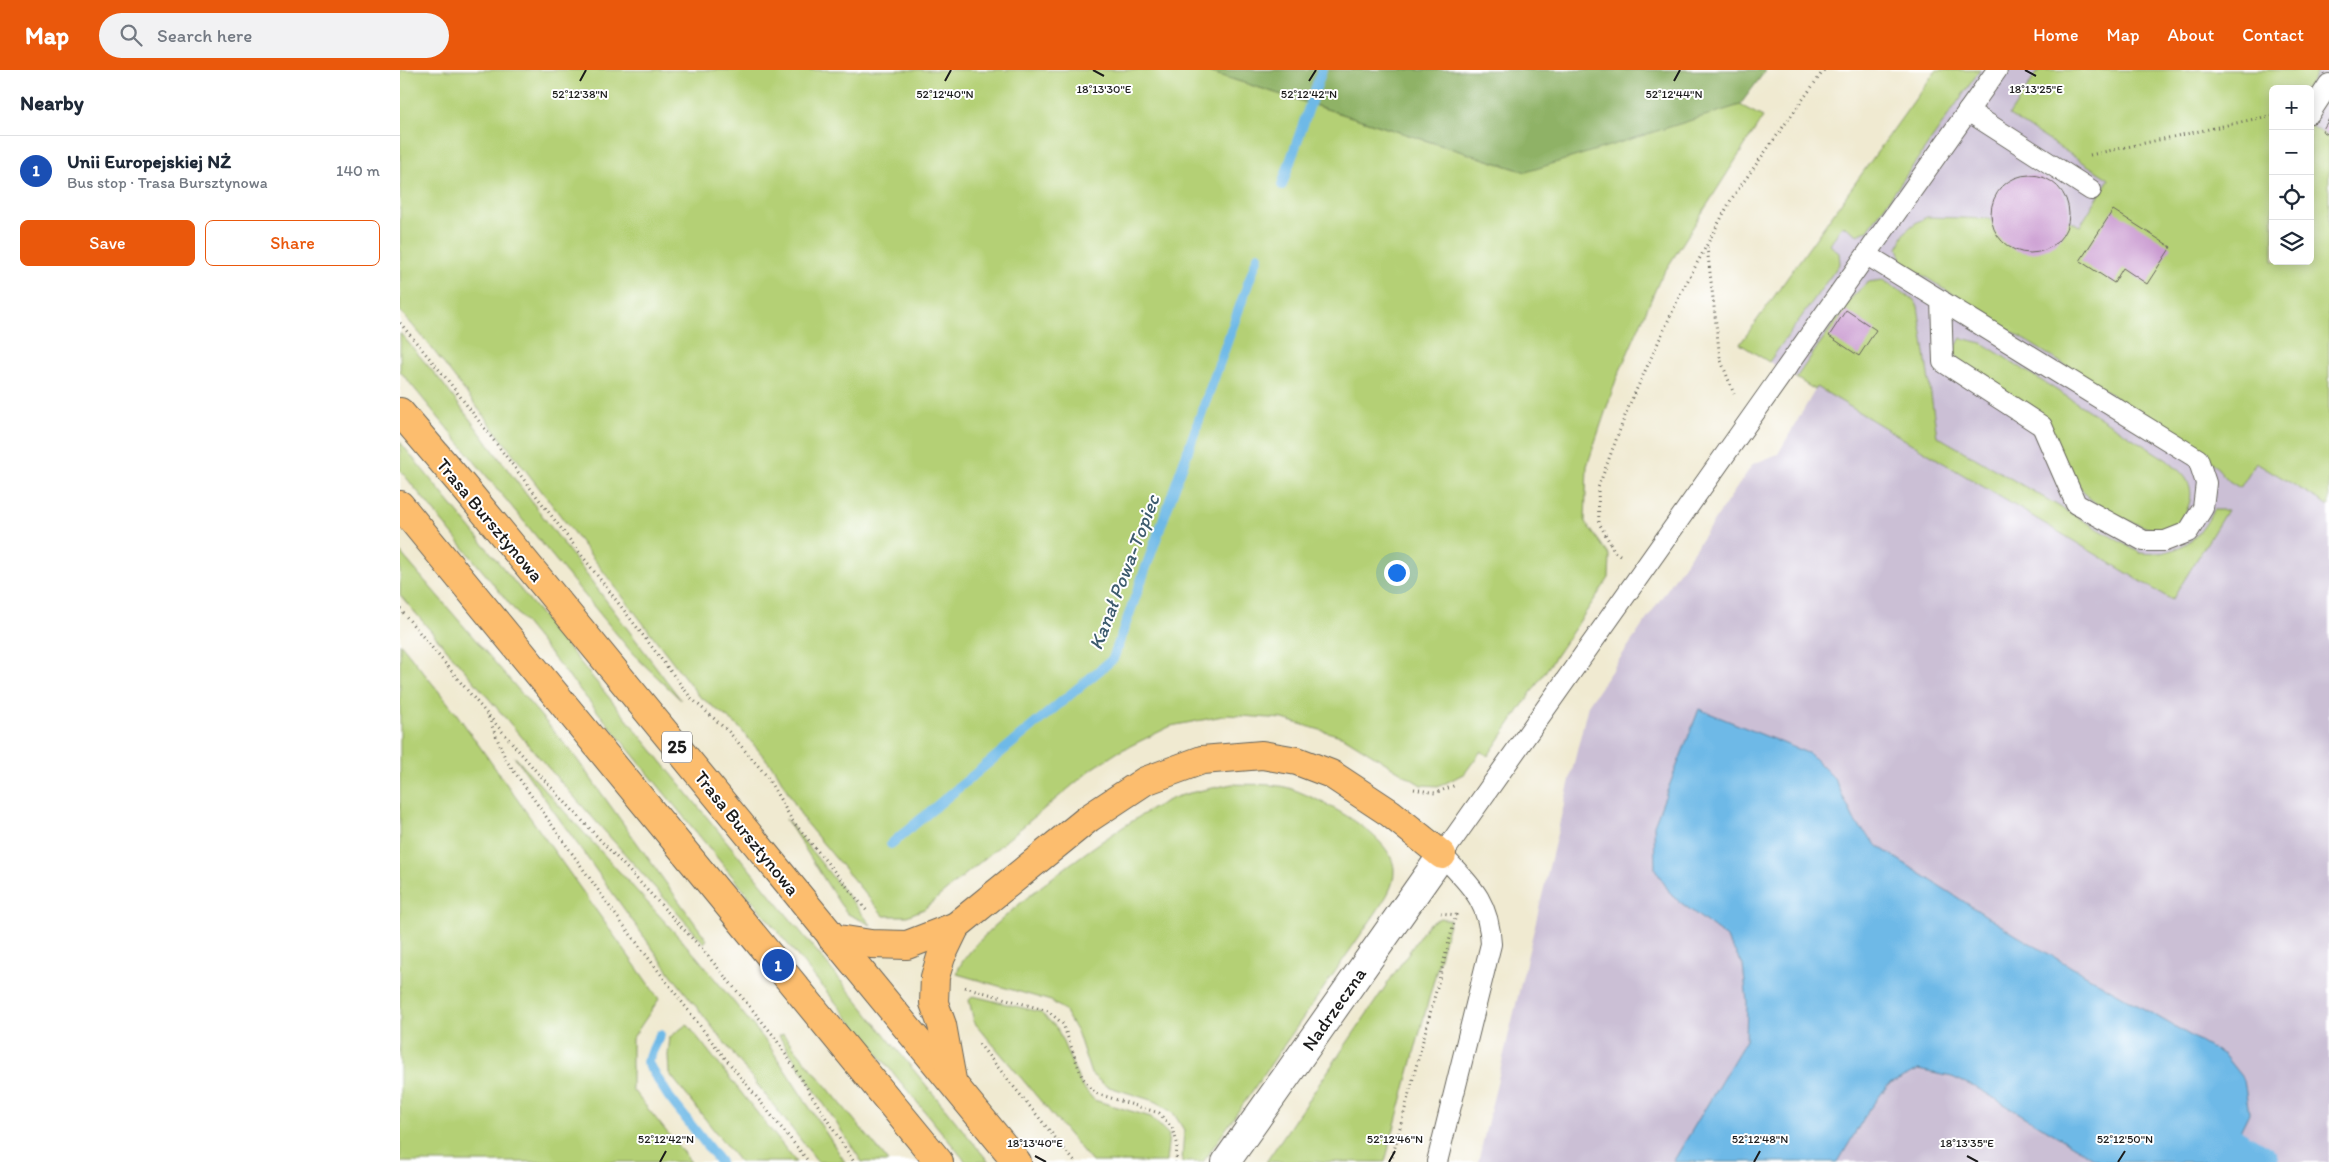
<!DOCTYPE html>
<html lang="en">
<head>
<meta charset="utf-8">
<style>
	body { margin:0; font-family:Itim,sans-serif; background:#f2f2f3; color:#1f2937 }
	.controls { position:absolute; right:15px; top:15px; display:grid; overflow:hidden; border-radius:8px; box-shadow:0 2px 12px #0003 }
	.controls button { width:45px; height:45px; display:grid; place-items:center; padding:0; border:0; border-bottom:1px solid #e0e1e3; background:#fff; color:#1f2937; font:25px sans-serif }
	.you { position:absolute; left:996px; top:502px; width:18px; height:18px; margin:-12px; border:4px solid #fff; border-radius:50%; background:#1a73e8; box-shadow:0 0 0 8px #1a73e833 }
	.badge { display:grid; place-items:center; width:32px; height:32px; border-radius:50%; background:#ea580c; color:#fff; font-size:16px; font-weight:700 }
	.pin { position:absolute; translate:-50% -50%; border:2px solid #fff; box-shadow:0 1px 5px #0006 }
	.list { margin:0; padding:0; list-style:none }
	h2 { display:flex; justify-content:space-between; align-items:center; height:65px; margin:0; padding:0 20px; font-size:21px }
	h2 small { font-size:16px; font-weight:400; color:#747a83 }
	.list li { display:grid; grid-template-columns:32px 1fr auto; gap:15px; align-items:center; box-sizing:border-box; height:70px; padding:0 20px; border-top:1px solid #e0e1e3 }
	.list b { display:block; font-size:19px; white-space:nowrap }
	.list p { margin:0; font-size:16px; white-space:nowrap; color:#747a83 }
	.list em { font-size:16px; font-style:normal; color:#747a83 }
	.actions { display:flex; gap:10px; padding:15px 20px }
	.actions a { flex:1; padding:11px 0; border:1px solid #ea580c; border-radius:8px; text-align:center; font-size:18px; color:#ea580c }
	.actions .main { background:#ea580c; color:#fff }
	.icon { flex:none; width:28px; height:28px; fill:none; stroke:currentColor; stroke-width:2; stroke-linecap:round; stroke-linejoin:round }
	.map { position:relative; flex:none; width:1929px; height:1092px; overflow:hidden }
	header { display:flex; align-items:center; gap:30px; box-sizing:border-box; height:70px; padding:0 25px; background:#ea580c; color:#fff }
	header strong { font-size:24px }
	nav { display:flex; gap:28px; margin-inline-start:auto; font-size:18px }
	.search { width:350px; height:45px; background:#f2f2f3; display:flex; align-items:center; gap:12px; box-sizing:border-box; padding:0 18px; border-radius:28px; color:#747a83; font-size:19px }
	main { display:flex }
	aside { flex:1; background:#fff }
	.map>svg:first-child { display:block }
	.industrial { fill:#cbbfd5; fill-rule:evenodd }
	.green { fill:#b4d075; stroke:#687648 }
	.forest { fill:#8fb266; stroke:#566741 }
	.water { fill:#6eb9e7; stroke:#456a82 }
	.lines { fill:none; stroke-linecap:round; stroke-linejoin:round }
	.stream { stroke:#6eb9e7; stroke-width:10 }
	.canal { stroke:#6eb9e7; stroke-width:35 }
	.building { fill:#cb9cd1 }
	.service-casing { stroke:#66645b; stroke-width:22 }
	.tertiary-casing { stroke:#66645b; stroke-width:30 }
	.primary-casing { stroke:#66645b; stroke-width:30 }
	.path { stroke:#66645b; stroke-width:3; stroke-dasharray:1 4; stroke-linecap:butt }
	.service { stroke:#fff; stroke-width:20 }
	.tertiary { stroke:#fff; stroke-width:28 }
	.primary { stroke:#fcbd6e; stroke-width:28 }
	.ticks { fill:none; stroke:#1c1c1c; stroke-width:2 }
	.labels { text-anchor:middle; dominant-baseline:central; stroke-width:4; stroke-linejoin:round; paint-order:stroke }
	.shield { fill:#fff; stroke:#606060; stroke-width:1 }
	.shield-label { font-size:18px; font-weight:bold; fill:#1c1c1c }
	.street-label { font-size:19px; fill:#1c1c1c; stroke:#fff }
	.water-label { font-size:20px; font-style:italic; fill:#3d5b6d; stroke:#fff }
	.ticks-label { font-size:12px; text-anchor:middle; fill:#1c1c1c; stroke:#fff; stroke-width:4; stroke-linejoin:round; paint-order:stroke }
</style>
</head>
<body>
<header>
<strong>Map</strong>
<div class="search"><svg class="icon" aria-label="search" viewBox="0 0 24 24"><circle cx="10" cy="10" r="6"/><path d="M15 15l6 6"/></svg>Search here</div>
<nav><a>Home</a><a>Map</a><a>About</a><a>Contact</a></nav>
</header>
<main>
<aside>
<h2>Nearby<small></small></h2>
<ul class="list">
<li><span class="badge" style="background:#1a4fb4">1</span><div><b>Unii Europejskiej NŻ</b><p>Bus stop · Trasa Bursztynowa</p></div><em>140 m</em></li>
</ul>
<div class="actions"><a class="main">Save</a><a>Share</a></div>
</aside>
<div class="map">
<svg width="1929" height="1092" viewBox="0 0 1929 1092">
	<rect width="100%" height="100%" fill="#fff"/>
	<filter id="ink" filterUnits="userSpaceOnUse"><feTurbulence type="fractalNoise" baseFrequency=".02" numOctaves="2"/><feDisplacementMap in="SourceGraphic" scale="10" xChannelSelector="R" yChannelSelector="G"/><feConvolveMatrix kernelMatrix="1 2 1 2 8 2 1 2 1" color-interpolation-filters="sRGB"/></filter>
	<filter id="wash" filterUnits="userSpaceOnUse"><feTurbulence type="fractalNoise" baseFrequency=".0096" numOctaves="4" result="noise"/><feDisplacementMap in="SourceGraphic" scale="20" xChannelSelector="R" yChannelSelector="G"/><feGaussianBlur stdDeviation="1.12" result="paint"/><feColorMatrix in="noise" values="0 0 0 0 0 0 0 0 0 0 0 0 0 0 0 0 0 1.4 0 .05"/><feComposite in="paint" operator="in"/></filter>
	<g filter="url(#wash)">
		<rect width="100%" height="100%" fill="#f0ead1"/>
		<path class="industrial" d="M1536 0H1929V1092H1078L1188 635 1353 394 1378 384 1415 320 1340 274ZM1873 19H1910V191H1873Z"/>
		<g class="green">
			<path d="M0 0H803L1116 99 1340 35 1363 47 1260 209 1216 310 1187 396 1185 452 1210 486 1209 508 1088 686 1081 681 1065 703 1040 716 1021 715 944 667 883 649 828 645 771 656 718 682 692 699 524 839 507 846H484L405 752 376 701 337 655 299 626 27 272 0 241Z"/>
			<path d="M1536 0H1580L1468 160 1458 165 1442 155 1430 175 1439 183 1440 193 1369 292 1340 274Z"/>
			<path d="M1639 0H1919L1907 19H1873V191H1910V55L1929 67V436L1856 392 1840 418 1829 411 1804 383 1503 193 1498 178C1505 159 1509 156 1527 147L1670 151 1680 156 1709 109 1609 45Z"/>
			<path d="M1483 210 1513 229 1518 236 1537 366 1740 483C1774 487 1800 471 1813 440H1827L1772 530 1417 317 1415 320 1396 308 1452 227 1468 212Z"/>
			<path d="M0 263 41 311 281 630 233 584 0 301Z"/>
			<path d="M1561 268 1582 273 1767 390C1774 397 1784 403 1788 412 1797 429 1783 454 1765 459 1749 464 1699 438 1688 427 1680 418 1674 409 1670 397L1557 288 1554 280Z"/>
			<path d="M0 372 589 1092H566L0 400Z"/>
			<path d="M0 482 171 681 307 870 304 873 144 693 0 525Z"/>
			<path d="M0 573 56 643 259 929 232 969V1019L291 1092H0Z"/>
			<path d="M114 686 297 887 368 974 445 1092H418L273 907Z"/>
			<path d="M832 714C849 715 872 713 889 718 918 728 992 764 994 799 995 817 984 830 975 844L803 1092H782L784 1060 774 1044 757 1032 706 1016 691 1004 678 964 664 940 651 931 557 904C563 866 736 741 776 727 794 721 814 718 832 714Z"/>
			<path d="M386 749 471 855 448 844 440 834Z"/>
			<path d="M1040 848 1050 850 985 1092H866L1028 854Z"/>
			<path d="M573 926 640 942 657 958 681 1015 694 1030 751 1047 769 1065 766 1092H692L574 952 569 930Z"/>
			<path d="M287 954 396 1092H339L269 1003 268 985 270 967Z"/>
			<path d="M383 964 484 1086 488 1092H462L379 966Z"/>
		</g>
		<path class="forest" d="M803 0H1366L1340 35 1126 102Z"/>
		<path class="water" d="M1299 639 1410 684 1434 708 1456 753 1479 777 1616 865 1824 985 1844 1010 1849 1043 1825 1092H1700L1579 1019 1552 1007 1518 1000 1488 1015 1468 1041 1438 1092H1273L1346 970 1347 932 1343 895 1326 867 1272 826 1255 799 1254 755Z"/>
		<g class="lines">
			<g class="stream">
				<path d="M882 115 922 0"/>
				<path d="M491 774 713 589 858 186"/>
				<path d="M260 965 247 992 269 1027 320 1092"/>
			</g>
			<path class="canal" d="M1834 1076 1861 1092"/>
		</g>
		<g id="blocks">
			<g class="building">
				<path d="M1929 49V65L1922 61Z"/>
				<circle cx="1630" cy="144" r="39"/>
				<path d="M1713 140 1771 177 1747 214 1723 198 1714 213 1680 191Z"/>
				<path d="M1446 240 1476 260 1459 286 1429 266Z"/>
			</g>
		</g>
	</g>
	<g filter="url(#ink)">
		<use href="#blocks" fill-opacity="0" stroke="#66645b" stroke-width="1"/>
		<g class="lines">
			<g class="service-casing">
				<g id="service">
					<path d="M1568 41 1691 120"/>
					<path d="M1910 43 1929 14"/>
					<path d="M1467 185 1798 389 1806 413 1803 438 1788 462 1765 471H1744L1676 434 1642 356 1543 292 1541 230"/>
					<path d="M1037 1092 1091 874C1089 830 1070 815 1042 785L1597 0"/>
				</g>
			</g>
			<g class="tertiary-casing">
				<path id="tertiary" d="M826 1092 1042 785"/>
			</g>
			<g class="primary-casing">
				<g id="primary">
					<path d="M0 342 63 416 617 1092"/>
					<path d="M0 435 539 1092"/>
					<path d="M432 868 471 874 507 875 556 856 689 748 745 711 802 690 862 685 897 691 931 704 990 743 1042 785"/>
					<path d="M552 1010 542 955 534 933 535 907 541 887 556 856"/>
				</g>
			</g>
			<g class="path">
				<path d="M1690 85 1873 45"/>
				<path d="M1307 177 1320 288 1334 324"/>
				<path d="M0 253 46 308 291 628 329 662 366 705 392 750 467 841"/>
				<path d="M1220 485 1215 482 1199 453 1198 418 1228 338 1280 225 1332 128 1424 0"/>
				<path d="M0 539 87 644 106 690 215 844 313 973 409 1092"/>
				<path d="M89 646 136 701 303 880 374 966 454 1092"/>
				<path d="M1014 719 1035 723 1056 715"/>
				<path d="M565 917 648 941 663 954 682 1007 695 1023 759 1043 773 1059 777 1073 776 1092"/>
				<path d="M579 974 675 1092"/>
				<path d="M991 1092 1056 845 1041 843"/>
			</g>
			<use href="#service" class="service"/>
			<use href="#tertiary" class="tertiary"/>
			<use href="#primary" class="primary"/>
		</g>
	</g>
	<path class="ticks" d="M693 0 704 6M1625 0 1636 6M180 11 186 0M545 11 551 0M909 11 916 0M1274 11 1280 0M635 1086 646 1092M1567 1086 1578 1092M260 1092 266 1081M989 1092 995 1081M1354 1092 1360 1081M1718 1092 1725 1081"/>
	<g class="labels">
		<rect class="shield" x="262" y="661.5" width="30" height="31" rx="4"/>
		<g class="shield-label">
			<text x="277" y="677">25</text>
		</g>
		<g class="street-label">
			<text transform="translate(90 450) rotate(50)">Trasa Bursztynowa</text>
			<text transform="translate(347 763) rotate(51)">Trasa Bursztynowa</text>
			<text transform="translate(934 939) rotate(-55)">Nadrzeczna</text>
		</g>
		<g class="water-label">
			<text transform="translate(724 502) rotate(-69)">Kanał Powa-Topiec</text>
		</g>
	</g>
	<g class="ticks-label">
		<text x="1636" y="23">18°13'25"E</text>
		<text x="704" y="23">18°13'30"E</text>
		<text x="180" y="28">52°12'38"N</text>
		<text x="545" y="28">52°12'40"N</text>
		<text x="1274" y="28">52°12'44"N</text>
		<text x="909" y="28">52°12'42"N</text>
		<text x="266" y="1073">52°12'42"N</text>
		<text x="995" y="1073">52°12'46"N</text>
		<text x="1360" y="1073">52°12'48"N</text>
		<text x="1725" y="1073">52°12'50"N</text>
		<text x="635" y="1077">18°13'40"E</text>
		<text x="1567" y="1077">18°13'35"E</text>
	</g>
</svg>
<div class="controls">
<button>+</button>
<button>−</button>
<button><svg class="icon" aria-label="locate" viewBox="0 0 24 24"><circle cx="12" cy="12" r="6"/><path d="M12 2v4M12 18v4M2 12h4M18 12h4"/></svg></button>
<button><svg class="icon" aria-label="layers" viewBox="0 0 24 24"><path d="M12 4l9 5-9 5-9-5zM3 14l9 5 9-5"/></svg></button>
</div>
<div class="you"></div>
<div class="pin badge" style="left:378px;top:895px;background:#1a4fb4">1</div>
</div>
</main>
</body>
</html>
